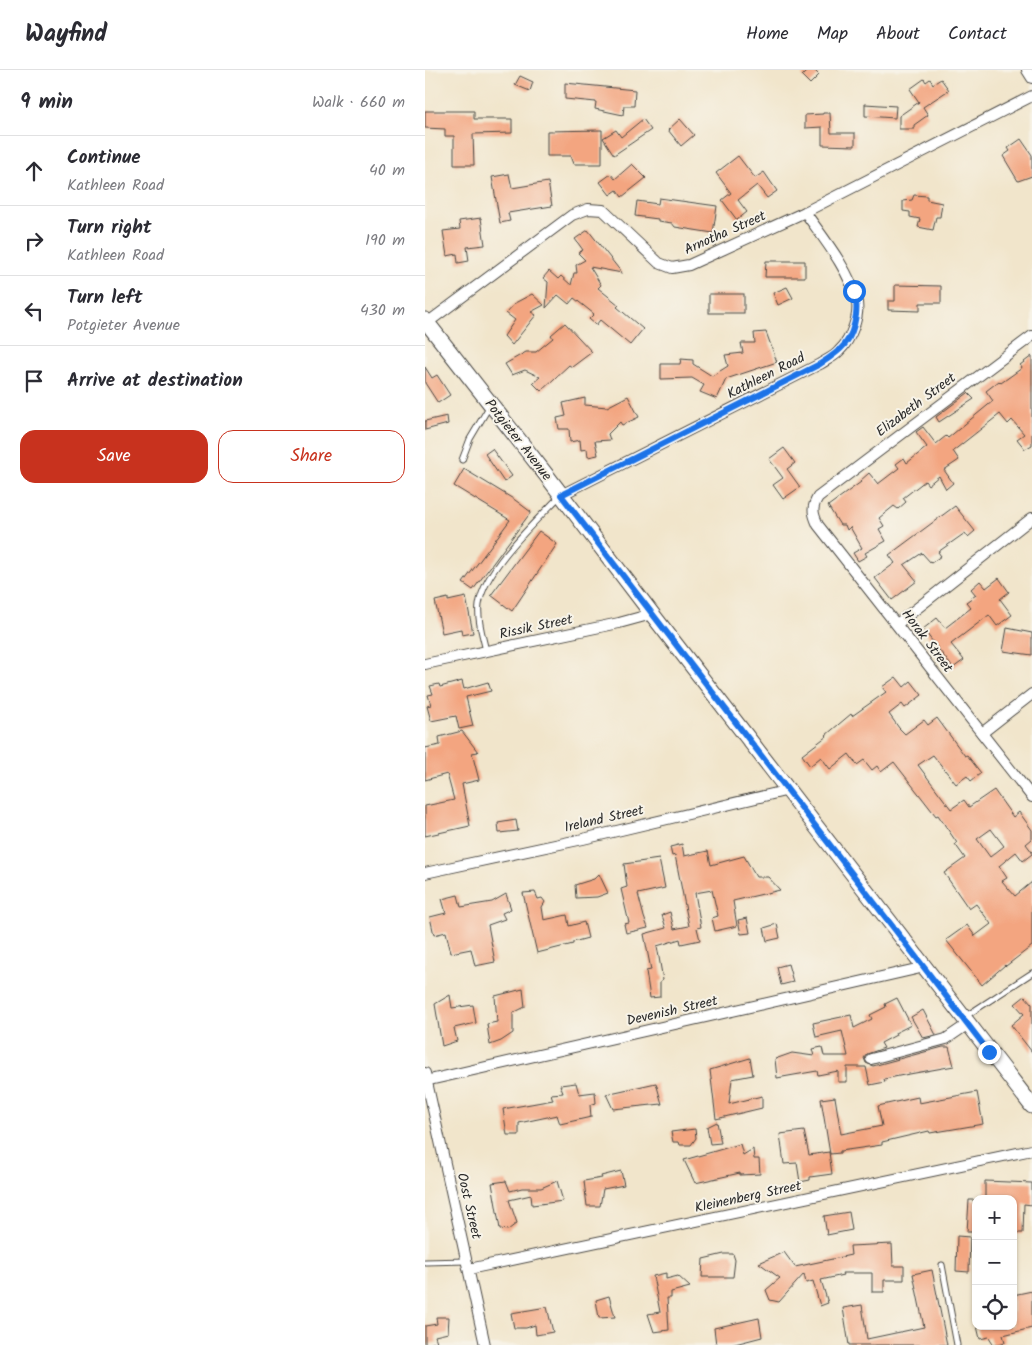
<!DOCTYPE html>
<html lang="en">
<head>
<meta charset="utf-8">
<style>
	body { margin:0; font-family:Kalam,sans-serif; background:#f7f7f7; color:#2b2b33 }
	.controls { position:absolute; right:15px; bottom:15px; display:grid; overflow:hidden; border-radius:10px; box-shadow:0 1px 4px #0004 }
	.controls button { width:45px; height:45px; display:grid; place-items:center; padding:0; border:0; border-bottom:1px solid #e1e1e2; background:#fff; color:#2b2b33; font:25px sans-serif }
	.stop { position:absolute; width:15px; height:15px; margin:-11px; border:4px solid #1a73e8; border-radius:50%; background:#fff }
	.stop.end { background:#1a73e8; border-color:#fff; box-shadow:0 1px 5px #0008 }
	.list { margin:0; padding:0; list-style:none }
	h2 { display:flex; justify-content:space-between; align-items:center; height:65px; margin:0; padding:0 20px; font-size:21px }
	h2 small { font-size:16px; font-weight:400; color:#7c7c81 }
	.list li { display:grid; grid-template-columns:32px 1fr auto; gap:15px; align-items:center; box-sizing:border-box; height:70px; padding:0 20px; border-top:1px solid #e1e1e2 }
	.list b { display:block; font-size:19px; white-space:nowrap }
	.list p { margin:0; font-size:16px; white-space:nowrap; color:#7c7c81 }
	.list em { font-size:16px; font-style:normal; color:#7c7c81 }
	.actions { display:flex; gap:10px; padding:15px 20px }
	.actions a { flex:1; padding:11px 0; border:1px solid #c8321e; border-radius:15px; text-align:center; font-size:18px; color:#c8321e }
	.actions .main { background:#c8321e; color:#fff }
	.icon { flex:none; width:28px; height:28px; fill:none; stroke:currentColor; stroke-width:2; stroke-linecap:round; stroke-linejoin:round }
	.map { position:relative; flex:none; width:607px; height:1275px; overflow:hidden }
	header { display:flex; align-items:center; gap:30px; box-sizing:border-box; height:70px; padding:0 25px; background:#fff; border-bottom:1px solid #e1e1e2 }
	header strong { font-size:24px }
	nav { display:flex; gap:28px; margin-inline-start:auto; font-size:18px }
	main { display:flex }
	aside { flex:1; background:#fff }
	.map>svg:first-child { display:block }
	.building { fill:#f3a580; fill-rule:evenodd }
	.lines { fill:none; stroke-linecap:round; stroke-linejoin:round }
	.lane-casing { stroke:#494743; stroke-width:7 }
	.street-casing { stroke:#494743; stroke-width:12 }
	.secondary-casing { stroke:#494743; stroke-width:17 }
	.lane { stroke:#fff; stroke-width:5 }
	.street { stroke:#fff; stroke-width:10 }
	.secondary { stroke:#fff; stroke-width:15 }
	.route { stroke:#1a73e8; stroke-width:6 }
	.labels { text-anchor:middle; dominant-baseline:central; stroke-width:4; stroke-linejoin:round; paint-order:stroke }
	.street-label { font-size:14px; fill:#2b2b2b; stroke:#f7f3e8 }
</style>
</head>
<body>
<header>
<strong>Wayfind</strong>
<nav><a>Home</a><a>Map</a><a>About</a><a>Contact</a></nav>
</header>
<main>
<aside>
<h2>9 min<small>Walk · 660 m</small></h2>
<ul class="list">
<li><svg class="icon" aria-label="ahead" viewBox="0 0 24 24"><path d="M12 20V5M6 11l6-6 6 6"/></svg><div><b>Continue</b><p>Kathleen Road</p></div><em>40 m</em></li>
<li><svg class="icon" aria-label="right" viewBox="0 0 24 24"><path d="M7 20v-9h11M14 6l5 5-5 5"/></svg><div><b>Turn right</b><p>Kathleen Road</p></div><em>190 m</em></li>
<li><svg class="icon" aria-label="left" viewBox="0 0 24 24"><path d="M17 20v-9H6M10 6l-5 5 5 5"/></svg><div><b>Turn left</b><p>Potgieter Avenue</p></div><em>430 m</em></li>
<li><svg class="icon" aria-label="arrive" viewBox="0 0 24 24"><path d="M6 21V4h12l-3 4 3 4H6"/></svg><div><b>Arrive at destination</b></div></li>
</ul>
<div class="actions"><a class="main">Save</a><a>Share</a></div>
</aside>
<div class="map">
<svg width="607" height="1275" viewBox="0 0 607 1275">
	<rect width="100%" height="100%" fill="#f7f3e8"/>
	<filter id="ink" filterUnits="userSpaceOnUse"><feTurbulence type="fractalNoise" baseFrequency=".02" numOctaves="2"/><feDisplacementMap in="SourceGraphic" scale="10" xChannelSelector="R" yChannelSelector="G"/><feConvolveMatrix kernelMatrix="1 2 1 2 8 2 1 2 1" color-interpolation-filters="sRGB"/></filter>
	<filter id="wash" filterUnits="userSpaceOnUse"><feTurbulence type="fractalNoise" baseFrequency=".0096" numOctaves="4" result="noise"/><feDisplacementMap in="SourceGraphic" scale="20" xChannelSelector="R" yChannelSelector="G"/><feGaussianBlur stdDeviation="1.12" result="paint"/><feColorMatrix in="noise" values="0 0 0 0 0 0 0 0 0 0 0 0 0 0 0 0 0 1.4 0 .05"/><feComposite in="paint" operator="in"/></filter>
	<g filter="url(#wash)">
		<rect width="100%" height="100%" fill="#f1e5cb"/>
		<g id="blocks">
			<g class="building">
				<path d="M383 0H389L394 5 385 14 377 6Z"/>
				<path d="M95 6 108 12 105 21 90 15Z"/>
				<path d="M499 9 501 12 505 9 508 14 516 9 524 20 498 37 503 45 489 55V59H474V46L494 32 485 19Z"/>
				<path d="M140 13 210 20 209 36H199L198 45 170 39 171 32 140 29Z"/>
				<path d="M440 34 471 36 470 48 440 46Z"/>
				<path d="M0 41H49V49H87V63L48 64 49 95H29V66H20V59L0 58Z"/>
				<path d="M398 43H405L406 63H430V76L397 75V57L380 58V45L398 44Z"/>
				<path d="M218 49 226 60 189 85 178 68 191 60 196 67Z"/>
				<path d="M255 49 269 65 256 76 243 60Z"/>
				<path d="M177 60V94H149L146 86H122V61Z"/>
				<path d="M596 69 607 85V106L593 111 578 86 585 81 583 78Z"/>
				<path d="M313 86 330 108 339 102 352 121 342 128 332 115 313 130 322 142 312 150 297 130 306 123 291 103Z"/>
				<path d="M207 94 221 108 197 127 192 120 185 125 175 112 186 104 190 109Z"/>
				<path d="M84 104 87 118 123 112 127 136 83 143 85 151 75 153 67 107Z"/>
				<path d="M489 125 502 126V130L517 133 515 147H511L508 160 493 157 495 149 485 147V142L478 141V131L487 130Z"/>
				<path d="M234 128 292 136 288 163 250 157 247 153 233 151V149L210 146 212 131 233 134Z"/>
				<path d="M56 148 60 175 42 177 44 191 33 193 32 184 22 186 18 161 35 159 34 151Z"/>
				<path d="M163 160 197 203 165 197 176 215 173 218 194 235 192 237 218 259 205 275 175 250 171 255 164 249 169 244 149 228 144 234 133 225 121 238 123 212 118 208 124 201 133 209 136 206 146 215 149 203H152L151 195 160 190 153 183 158 180 150 169Z"/>
				<path d="M341 191H380V207H340Z"/>
				<path d="M470 215 516 216V233H495V241L463 240V231H470Z"/>
				<path d="M362 217 368 228 353 235 348 223Z"/>
				<path d="M107 224 119 235 106 242 111 245 87 275 79 266 90 250 81 243 90 233Z"/>
				<rect x="284" y="224" width="35" height="19"/>
				<path d="M140 253 167 282 147 297 144 295 116 321 108 313 115 307 100 300 87 305 80 294 101 282H111L128 268 126 265Z"/>
				<path d="M341 262 352 292 301 309 292 329 275 322 279 315 267 308 236 309V294H255L256 289 268 290V294L287 306 303 296 300 285 318 283 316 273H330L329 263Z"/>
				<path d="M607 286V375L600 379 592 369 599 364 587 350 583 354 575 344 528 381 534 390 519 400 528 413 521 419 514 406 503 415 500 411 478 428 481 432 473 439 469 436 454 448 459 456 454 459 461 471 440 483 442 486 433 491 428 483 437 478 425 457 422 460 420 455H415L403 436 436 412 435 411 444 403 453 414 474 398 471 394 479 388 482 393 502 377 491 362 498 357 511 374 521 366 523 368 568 331 561 321 574 311 576 313 597 298 595 295Z"/>
				<path d="M0 297 7 308 12 305 25 325 13 333 0 313Z"/>
				<path d="M543 323 549 329 514 352 511 347Z"/>
				<path d="M203 326 214 347 197 355 195 352 183 364 185 370 170 371 173 385 163 387 162 379 156 380 155 370 145 372 144 359H134L132 348 141 346 138 333 160 328V335L182 337Z"/>
				<path d="M22 346 23 354 0 360V351Z"/>
				<path d="M359 378 370 393 362 399 375 417 358 429 348 415 358 408 344 389Z"/>
				<path d="M67 379 87 406 79 412 60 384Z"/>
				<path d="M39 399 90 430 106 442 48 520 38 513 85 450 29 416Z"/>
				<path d="M530 436 550 461 543 467 540 463 513 482 516 486 506 493 497 483 479 495 492 511 467 530 450 508 470 493 464 485Z"/>
				<path d="M114 461 132 474 87 541 66 525Z"/>
				<path d="M574 508 584 522 575 529 587 545 572 556 564 545 526 574 539 590 528 598 498 559 512 548 520 558 546 538 541 532 551 525 546 519 555 511 561 518Z"/>
				<path d="M41 527 48 563 37 565 36 559 17 563 10 531 23 528V531Z"/>
				<path d="M582 558 607 563V585L578 581Z"/>
				<path d="M471 607 479 617 486 611 497 625 480 638 477 634 464 644 474 658 480 664 499 650 503 655 512 648 540 686 542 685 556 703 546 711 542 706 531 714 508 685 493 695 526 739 539 730 544 737 569 720 588 747 594 742 607 760V769L601 774 607 782V784L598 791 591 782 574 796 582 808 577 811 590 826 607 812V876L581 896 580 895 557 915 521 870 542 855 550 866 566 854 551 834 544 839 519 803 540 788 530 774 532 773 513 745 511 746 469 692 456 702 452 696 447 700 439 690 432 695 424 684 405 699 396 687 385 696 377 685 402 666 401 665 426 644 427 646 461 622 457 617ZM566 759 579 776 565 787 552 769Z"/>
				<path d="M37 611 39 619 63 612 66 621 41 627 48 656 34 659 31 646 6 651 2 636 6 635 3 625 8 624 5 616 14 614 15 617Z"/>
				<path d="M37 661 53 682 47 683 54 710 37 714 45 756 0 766V736L29 730 22 704 0 710V678L15 675 14 667Z"/>
				<path d="M91 750 93 761 74 763 73 753Z"/>
				<path d="M257 774 259 786 283 781 286 795 319 786 331 807H343L355 820 308 831 312 856 290 861 287 848 293 846 287 820 270 823 276 857 272 858 275 870 256 874 255 869 232 876 238 910 235 912V927L225 928 221 901 226 900 219 864 241 858 237 845 245 842 249 859 264 856 250 785 247 786 245 777Z"/>
				<path d="M234 789 240 818 213 824 219 847 223 858 201 863 199 854 204 853 196 819 202 817 199 794Z"/>
				<path d="M174 804 183 823 172 827 151 828 150 815 169 809Z"/>
				<path d="M110 822 113 829 117 828 120 832 117 837 119 850 142 845 144 856 159 852 163 868 148 872V874L112 883 98 823Z"/>
				<path d="M81 824 86 839 77 843 80 849 63 855 70 892 50 896 46 879 26 883 21 862 9 865 5 847 21 843 17 829 33 825 36 837 67 832Z"/>
				<path d="M322 848 325 863 316 864 313 850Z"/>
				<path d="M352 854 355 868 342 871 339 858Z"/>
				<path d="M363 894 368 912 356 915 352 897Z"/>
				<path d="M98 919 100 937 88 943V963L76 971 65 975 62 954 72 952 70 926Z"/>
				<path d="M25 925 27 938 48 935 51 953 29 958 32 971 17 976 10 934Z"/>
				<path d="M600 926 607 934V982L586 955 599 944 590 934Z"/>
				<path d="M472 928 486 955 470 963 471 965 456 973 459 978 442 984 439 988 441 993 448 996 518 977H524L529 996 479 1005 459 1009 460 1012 445 1015 441 997H422V1012H413V1001L393 1005 392 1001 352 1008 350 989 367 983 389 986 387 979 397 977 399 986H423L417 961 391 967 388 953 426 945 429 958 447 949 445 945 461 937 460 934Z"/>
				<path d="M498 940 511 965 498 968 486 947Z"/>
				<path d="M325 988 328 1005 307 1009 304 1034 337 1026V1038L291 1049 285 1000Z"/>
				<path d="M151 1013 154 1024 170 1022 171 1033 165 1035 166 1047 135 1054 132 1045 94 1053V1065H82L78 1039 128 1030 126 1024 138 1023 135 1015Z"/>
				<path d="M231 1013 237 1034 188 1039 181 1024Z"/>
				<path d="M552 1022 558 1054 505 1063 504 1061 457 1072V1075L415 1081V1083L405 1084 396 1029 410 1027 416 1064 457 1056 453 1036 493 1027 494 1033Z"/>
				<path d="M292 1052 296 1073 285 1074 282 1057Z"/>
				<path d="M270 1059 271 1068 266 1075H255L254 1072H248L246 1062Z"/>
				<path d="M379 1061 384 1085 404 1082 407 1104 385 1107V1110L375 1112 372 1093 359 1094 355 1064Z"/>
				<path d="M315 1074 318 1085 328 1079 329 1089H334L335 1104 315 1105V1103L270 1113 259 1090Z"/>
				<path d="M196 1101 199 1115 178 1119 175 1136H162L159 1111 177 1108 176 1106Z"/>
				<path d="M81 1111 85 1121 97 1118H116L132 1111 138 1131 107 1135 106 1125 84 1130 92 1153 83 1160 75 1159 67 1113Z"/>
				<path d="M560 1111 607 1113V1135L599 1134 598 1163H588V1129H560Z"/>
				<path d="M544 1130H551V1162H542Z"/>
				<path d="M424 1142 427 1160 402 1165 399 1146Z"/>
				<path d="M532 1166 545 1167 544 1202 531 1201Z"/>
				<path d="M467 1174 468 1196H479V1210H459V1222H447V1203H417L418 1205 396 1210 403 1233 395 1236 388 1211 381 1213 379 1204 354 1232 345 1230 341 1220 355 1208 334 1193 359 1182 370 1197 426 1185 425 1176Z"/>
				<path d="M299 1184H308L310 1190 308 1207H277L278 1189Z"/>
				<path d="M507 1200 522 1275H424L418 1238 437 1235 442 1269 499 1257 488 1204Z"/>
				<path d="M241 1203V1209L253 1206 265 1217 246 1222V1228H242L244 1260 229 1262 223 1244 235 1242 228 1206Z"/>
				<path d="M607 1221V1258L578 1265 580 1272 569 1275 564 1267 555 1269 552 1256H588V1225Z"/>
				<path d="M184 1226 190 1247 174 1248 171 1230Z"/>
				<path d="M122 1237 128 1262 111 1265 110 1255 101 1258H89L86 1243Z"/>
				<path d="M11 1247H24L23 1263 10 1266 12 1272 0 1275V1256L12 1254Z"/>
				<path d="M334 1248 337 1267 306 1275H291L289 1258Z"/>
			</g>
		</g>
	</g>
	<g filter="url(#ink)">
		<use href="#blocks" fill-opacity="0" stroke="#494743" stroke-width="1"/>
		<g class="lines">
			<g class="lane-casing">
				<g id="lane">
					<path d="M37 390 45 369 64 337"/>
					<path d="M61 581C58 567 52 550 54 535 59 499 110 452 135 426"/>
					<path d="M541 946 607 903"/>
					<path d="M0 1192 42 1191"/>
					<path d="M517 1195 532 1275"/>
				</g>
			</g>
			<g class="street-casing">
				<g id="street">
					<path d="M602 0 607 8"/>
					<path d="M2 253 147 145 163 139 178 140 234 193 247 198 264 195 380 142 607 26"/>
					<path d="M607 266 393 427C386 438 388 444 393 455L607 727"/>
					<path d="M136 425 395 294C401 290 409 287 414 281 426 270 436 244 431 228 423 198 398 168 380 142"/>
					<path d="M472 554 607 448"/>
					<path d="M0 594 194 553 227 544"/>
					<path d="M557 663 607 624"/>
					<path d="M0 803 158 769 364 720"/>
					<path d="M446 989 521 969 543 954"/>
					<path d="M0 1003 60 1275"/>
					<path d="M0 1011 500 897"/>
					<path d="M44 1199 607 1080"/>
				</g>
			</g>
			<g class="secondary-casing">
				<path id="secondary" d="M0 250 122 406 227 544 607 1036"/>
			</g>
			<use href="#lane" class="lane"/>
			<use href="#street" class="street"/>
			<use href="#secondary" class="secondary"/>
		</g>
	</g>
	<g class="lines" filter="url(#ink)">
		<path class="route" d="M429 221C432 230 432 236 431 245 427 272 417 280 395 294L136 425 564 982"/>
	</g>
	<g class="labels">
		<g class="street-label">
			<text transform="translate(300 163) rotate(-24)">Arnotha Street</text>
			<text transform="translate(341 306) rotate(-27)">Kathleen Road</text>
			<text transform="translate(491 335) rotate(-37)">Elizabeth Street</text>
			<text transform="translate(93 370) rotate(52)">Potgieter Avenue</text>
			<text transform="translate(111 557) rotate(-12)">Rissik Street</text>
			<text transform="translate(502 571) rotate(53)">Horak Street</text>
			<text transform="translate(179 749) rotate(-13)">Ireland Street</text>
			<text transform="translate(247 941) rotate(-13)">Devenish Street</text>
			<text transform="translate(323 1127) rotate(-12)">Kleinenberg Street</text>
			<text transform="translate(44 1136) rotate(77)">Oost Street</text>
		</g>
	</g>
</svg>
<div class="controls">
<button>+</button>
<button>−</button>
<button><svg class="icon" aria-label="locate" viewBox="0 0 24 24"><circle cx="12" cy="12" r="6"/><path d="M12 2v4M12 18v4M2 12h4M18 12h4"/></svg></button>
</div>
<div class="stop" style="left:429px;top:221px"></div>
<div class="stop end" style="left:564px;top:982px"></div>
</div>
</main>
</body>
</html>
